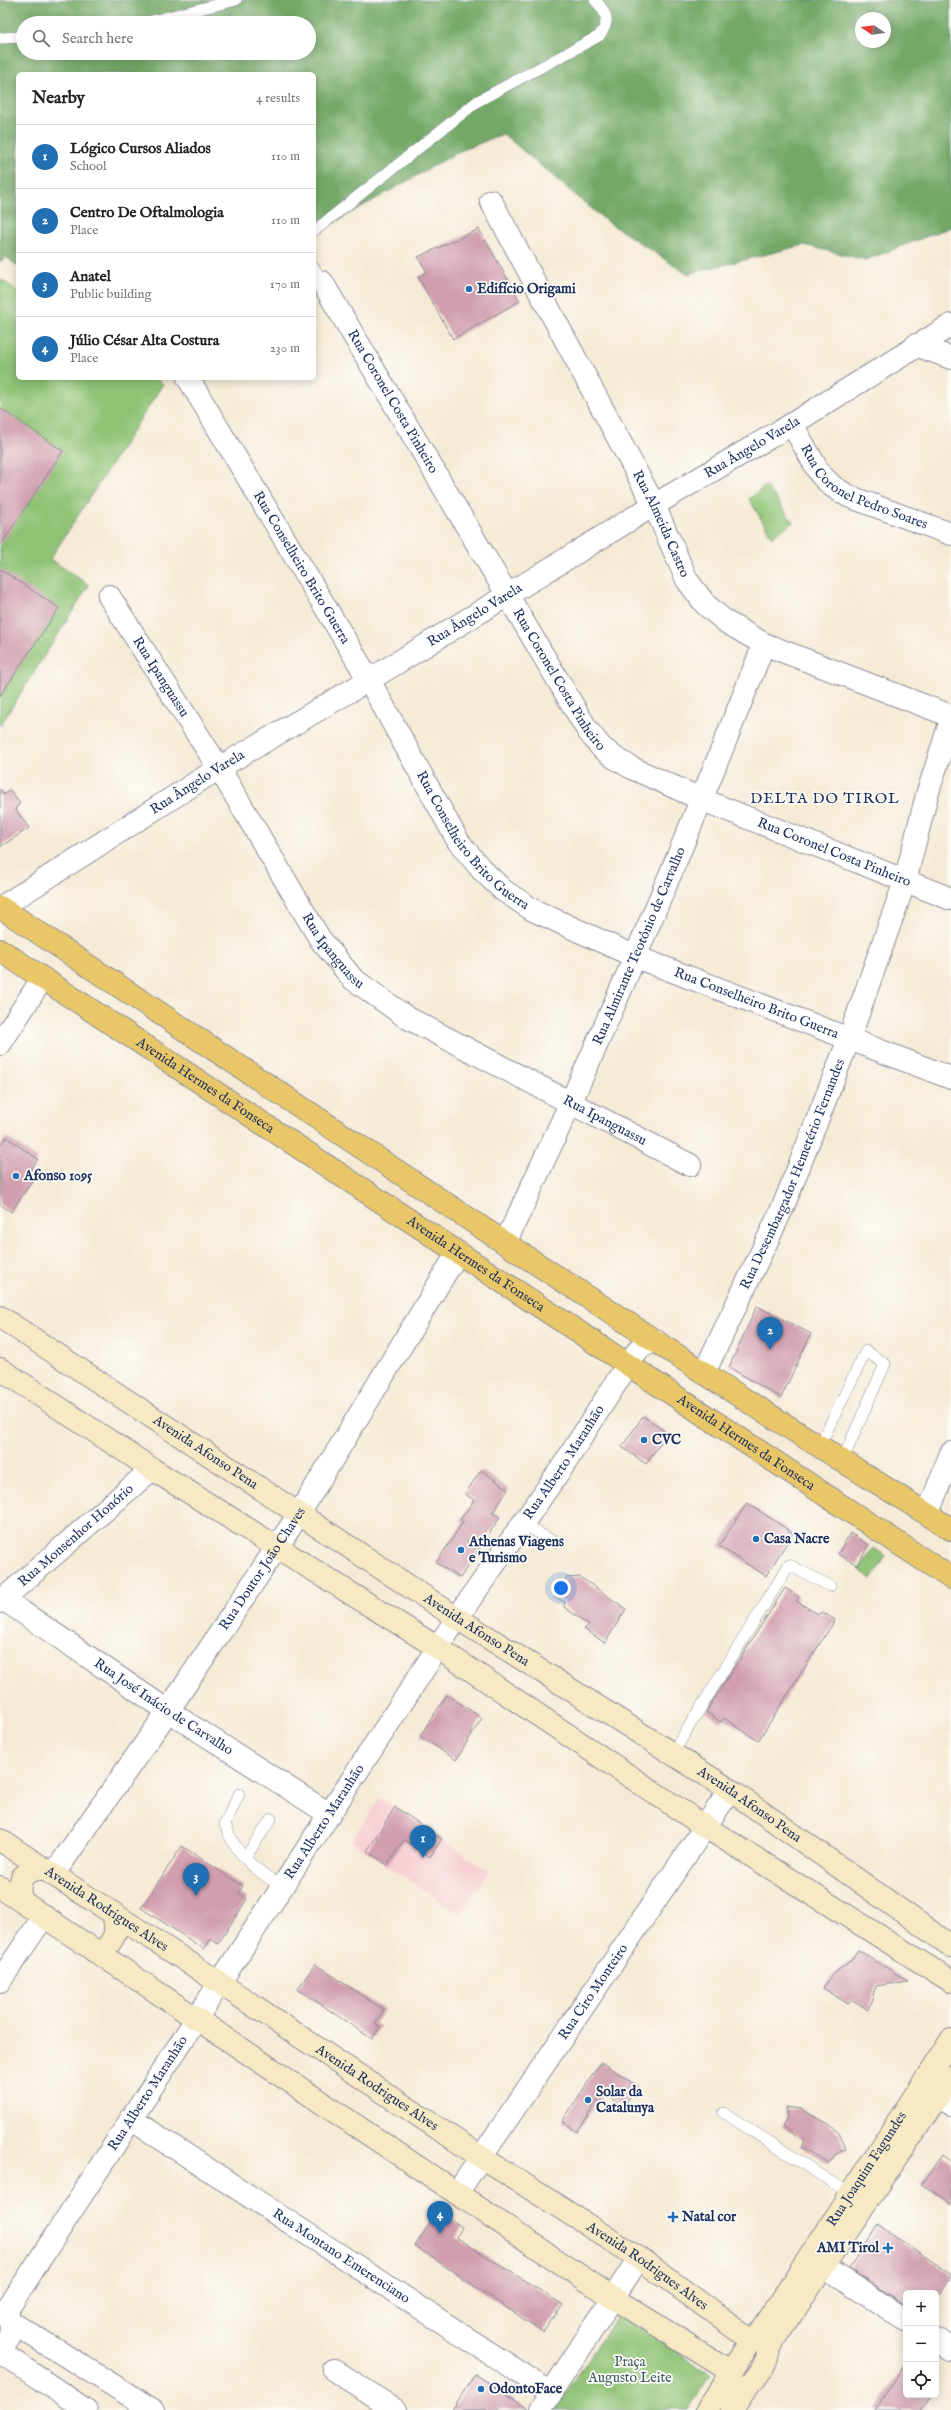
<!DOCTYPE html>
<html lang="en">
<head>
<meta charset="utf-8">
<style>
	body { margin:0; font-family:"IM FELL English",serif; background:#f2f2f2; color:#202124 }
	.controls { position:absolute; right:12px; bottom:12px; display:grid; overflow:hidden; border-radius:6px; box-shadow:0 2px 10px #0003 }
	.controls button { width:36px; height:36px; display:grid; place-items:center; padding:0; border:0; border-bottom:1px solid #e0e0e0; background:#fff; color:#202124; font:20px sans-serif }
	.compass { position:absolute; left:855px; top:12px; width:36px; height:36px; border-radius:50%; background:#fff; box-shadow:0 2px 10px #0003; rotate:283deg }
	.you { position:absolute; left:561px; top:1588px; width:14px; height:14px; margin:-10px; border:3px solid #fff; border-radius:50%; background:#1a73e8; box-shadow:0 0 0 6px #1a73e833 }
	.badge { display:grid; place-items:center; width:26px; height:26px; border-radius:50%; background:#1f6fb2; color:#fff; font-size:13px; font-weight:700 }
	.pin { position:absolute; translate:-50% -33px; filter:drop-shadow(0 1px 2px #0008) }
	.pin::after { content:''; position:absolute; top:21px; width:14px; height:12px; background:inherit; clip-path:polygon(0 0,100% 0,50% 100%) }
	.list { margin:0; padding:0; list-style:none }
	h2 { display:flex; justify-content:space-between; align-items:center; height:52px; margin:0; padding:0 16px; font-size:17px }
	h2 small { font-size:13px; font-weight:400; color:#757577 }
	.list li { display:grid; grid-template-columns:26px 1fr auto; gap:12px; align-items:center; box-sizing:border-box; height:64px; padding:0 16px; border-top:1px solid #e0e0e0 }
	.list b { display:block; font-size:15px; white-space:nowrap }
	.list p { margin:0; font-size:13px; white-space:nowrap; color:#757577 }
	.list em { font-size:13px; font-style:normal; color:#757577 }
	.icon { flex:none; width:22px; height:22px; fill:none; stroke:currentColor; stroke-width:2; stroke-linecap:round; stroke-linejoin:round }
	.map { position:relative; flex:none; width:951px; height:2410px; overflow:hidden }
	.search { position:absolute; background:#fff; box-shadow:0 2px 10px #0003; left:16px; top:16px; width:300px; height:44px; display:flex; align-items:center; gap:10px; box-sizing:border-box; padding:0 14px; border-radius:22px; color:#757577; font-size:15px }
	.panel { position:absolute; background:#fff; box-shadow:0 2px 10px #0003; left:16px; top:72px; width:300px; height:308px; border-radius:6px }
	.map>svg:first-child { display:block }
	.built { fill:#f7cfd4 }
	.green { fill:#8fc274; stroke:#557869 }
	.forest { fill:#73a866; stroke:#476c62; fill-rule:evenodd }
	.building { fill:#d09eae }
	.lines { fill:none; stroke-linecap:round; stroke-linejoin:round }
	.service-casing { stroke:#888c9a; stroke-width:12 }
	.minor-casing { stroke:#888c9a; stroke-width:24 }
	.tertiary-casing { stroke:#888c9a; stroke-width:24 }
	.secondary-casing { stroke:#888c9a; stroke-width:24 }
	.primary-casing { stroke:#888c9a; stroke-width:24 }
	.service { stroke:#fff; stroke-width:11 }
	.minor { stroke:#fff; stroke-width:22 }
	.tertiary { stroke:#fff; stroke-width:22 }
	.secondary { stroke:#f6e9c3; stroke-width:22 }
	.primary { stroke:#e9c769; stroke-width:22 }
	.poi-dot { fill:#1f6fb2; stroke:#fdfcf7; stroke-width:1.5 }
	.labels { text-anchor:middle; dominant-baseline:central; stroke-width:3.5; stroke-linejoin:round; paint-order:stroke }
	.poi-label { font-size:14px; font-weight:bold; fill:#1b2f5e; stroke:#fdfcf7; text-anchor:start }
	.street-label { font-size:14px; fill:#1b2f5e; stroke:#fdfcf7 }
	.park-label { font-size:14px; fill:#3e5b65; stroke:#fdfcf7 }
	.neighbourhood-label { font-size:15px; letter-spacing:1px; fill:#1b2f5e; stroke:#fdfcf7 }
</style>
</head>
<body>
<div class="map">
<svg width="951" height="2410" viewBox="0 0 951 2410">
	<rect width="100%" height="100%" fill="#fdfcf7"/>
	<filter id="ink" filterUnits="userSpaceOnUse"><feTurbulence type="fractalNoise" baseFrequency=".025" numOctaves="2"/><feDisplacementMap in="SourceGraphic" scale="8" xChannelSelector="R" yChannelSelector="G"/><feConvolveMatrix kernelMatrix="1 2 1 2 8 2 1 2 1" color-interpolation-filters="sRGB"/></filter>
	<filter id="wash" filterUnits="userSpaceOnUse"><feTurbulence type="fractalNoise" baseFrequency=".012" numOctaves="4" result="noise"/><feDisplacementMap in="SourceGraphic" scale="16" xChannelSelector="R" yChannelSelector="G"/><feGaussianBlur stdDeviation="0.9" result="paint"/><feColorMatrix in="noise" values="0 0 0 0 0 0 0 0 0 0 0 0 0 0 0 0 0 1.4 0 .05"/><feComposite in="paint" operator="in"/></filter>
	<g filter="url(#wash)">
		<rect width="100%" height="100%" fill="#f6ead5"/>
		<path class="built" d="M380 1798 489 1871 460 1914 351 1841Z"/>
		<g class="green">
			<path d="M0 279 18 291V378H154L163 384 50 559 89 585 0 726Z"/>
			<path d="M766 485 793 522 772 537 749 499Z"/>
			<path d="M873 1548 886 1556 872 1579 859 1570Z"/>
			<path d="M619 2313 711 2375 688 2410H555Z"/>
		</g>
		<path class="forest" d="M0 0H951V227L866 260 804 245 687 274 605 220 503 134 460 151 314 234V74H18V266L6 257 0 262ZM861 18H885V42H861ZM23 23H309V53H23Z"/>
		<g id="blocks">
			<g class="building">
				<path d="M479 229 520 301 453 339 418 277 427 272 418 257Z"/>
				<path d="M0 408 63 451 0 546Z"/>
				<path d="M0 569 59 608 0 696Z"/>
				<path d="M0 789 4 795 10 790 20 803 15 809 29 828 0 847Z"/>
				<path d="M6 1137 38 1159 28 1174 34 1178 11 1212 0 1204V1146Z"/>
				<path d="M757 1306 811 1334 781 1398 729 1367Z"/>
				<path d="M643 1416 667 1433 646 1464 622 1447Z"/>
				<path d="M481 1470 508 1489 493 1513 500 1517 460 1578 436 1563 463 1522 460 1520 474 1500 465 1494Z"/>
				<path d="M747 1503 793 1533 766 1576 719 1546Z"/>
				<path d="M850 1533 869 1545 857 1565 838 1554Z"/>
				<path d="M580 1577 626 1609 605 1643 584 1629 589 1625 564 1607 565 1602 554 1597 566 1578Z"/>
				<path d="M785 1588 799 1597 796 1601 818 1614 823 1612 835 1620 758 1741 724 1718 721 1722 706 1712Z"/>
				<path d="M447 1695 482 1718 456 1760 420 1736Z"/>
				<path d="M395 1807 442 1839 430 1857 404 1840 387 1865 367 1851Z"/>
				<path d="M182 1846 243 1886 238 1893 247 1899 218 1944 211 1939 204 1949 141 1908Z"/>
				<path d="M858 1950 908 1981 876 1986 868 2010 853 2000 848 2004 823 1988 832 1975 850 1961Z"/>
				<path d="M315 1964 384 2010 375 2023 380 2027 372 2039 298 1989Z"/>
				<path d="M601 2062 637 2086 623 2107 603 2093 577 2132 562 2122Z"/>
				<path d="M786 2107 800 2109 829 2124 839 2133 846 2149 836 2154 829 2163 801 2148 804 2140 782 2127 787 2118Z"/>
				<path d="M942 2155 951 2162V2203L921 2184Z"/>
				<path d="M438 2211 462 2227 456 2237 563 2305 543 2332 415 2246Z"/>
				<path d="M878 2225 951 2274V2279L942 2293H906V2305L849 2269Z"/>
				<path d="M906 2363V2395H932L922 2410H875Z"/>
				<path d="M475 2374 528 2409V2410H452Z"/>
			</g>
		</g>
	</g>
	<g filter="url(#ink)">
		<use href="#blocks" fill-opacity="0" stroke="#888c9a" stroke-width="1"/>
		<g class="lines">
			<g class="service-casing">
				<g id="service">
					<path d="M144 23 236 0"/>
					<path d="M0 38 23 37"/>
					<path d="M314 231 478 101 599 36C611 21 607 13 595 0"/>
					<path d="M314 268 322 282"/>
					<path d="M819 1447 866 1351 885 1364 842 1461"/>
					<path d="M523 1524 554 1542"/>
					<path d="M672 1754 789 1565 830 1586"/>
					<path d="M239 1794 225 1824C235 1855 256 1870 282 1887"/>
					<path d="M245 1858 271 1819"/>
					<path d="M724 2113 849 2193"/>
				</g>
			</g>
			<g class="minor-casing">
				<g id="minor">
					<path id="s1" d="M491 201 654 505 687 580 705 604 726 622 764 644 951 716"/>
					<path id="s2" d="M322 282 588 731 601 747 615 758 632 768 703 800 951 899"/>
					<path d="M916 345 951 358"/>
					<path id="s3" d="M188 378 369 680 458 841 481 869 504 891 533 910 636 957 951 1078"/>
					<path id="s4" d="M792 424 820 474 832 486 848 496 951 534"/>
					<path id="s5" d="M109 596 219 768 320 939 353 979 406 1017 690 1165"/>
					<path id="s6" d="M0 908 219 768 369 680 654 505 792 424 951 325"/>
					<path d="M0 1044 42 979"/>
					<path id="s7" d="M505 1243C599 1047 684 847 764 644"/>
					<path id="s8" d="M704 1373 783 1207 849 1039 905 881 927 795 951 720"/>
					<path d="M928 1513 951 1453"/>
					<path id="s9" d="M0 1597 168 1711 329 1814"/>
					<path id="s10" d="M0 1602 152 1469"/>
					<path id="s11" d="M53 1875 168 1711 299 1514 457 1254"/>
					<path d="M0 1981 44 1916"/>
					<path d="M938 2096 951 2104"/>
					<path id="s12" d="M131 2119 551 2393"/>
					<path id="s13" d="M457 2193 730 1790"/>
					<path d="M824 2267 906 2320"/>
					<path d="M11 2322 153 2410"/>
					<path d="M936 2339 951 2349"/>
					<path d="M0 2352 86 2410"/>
					<path d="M334 2370 395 2410"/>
					<path d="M540 2410 639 2258"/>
				</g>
			</g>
			<g class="tertiary-casing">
				<g id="tertiary">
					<path d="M0 2311C17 2319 15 2338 0 2347"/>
					<path id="s14" d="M5 2313 457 1618 565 1463 628 1364 640 1348 655 1340"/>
				</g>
			</g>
			<g class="secondary-casing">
				<g id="secondary">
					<path id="s15" d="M0 1317 457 1618 730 1790 951 1946"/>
					<path d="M0 1369 152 1469 438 1648 704 1826 951 1981"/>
					<path id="s16" d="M0 1840 188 1962 481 2157 639 2258 751 2340"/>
					<path d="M0 1887 613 2298 730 2371"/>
					<path d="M22 1901 19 1890 22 1877 30 1871 43 1868"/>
					<path d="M94 1951 104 1950C117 1936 117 1931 113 1913"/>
					<path id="s17" d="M756 2339 951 2040"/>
					<path d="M769 2348 951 2077"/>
					<path d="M707 2410 751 2340 756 2339 769 2348C769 2360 755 2385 742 2388L737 2386 729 2378"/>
					<path d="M732 2410 747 2387"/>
				</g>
			</g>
			<g class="primary-casing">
				<g id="primary">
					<path d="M0 907 505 1243 744 1399 951 1529"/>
					<path id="s18" d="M0 950 951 1578"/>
				</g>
			</g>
			<use href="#service" class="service"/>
			<use href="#minor" class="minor"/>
			<use href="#tertiary" class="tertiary"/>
			<use href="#secondary" class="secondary"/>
			<use href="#primary" class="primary"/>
		</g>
	</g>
	<g class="poi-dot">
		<circle cx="469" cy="289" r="4"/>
		<circle cx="16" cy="1176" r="4"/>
		<circle cx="644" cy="1440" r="4"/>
		<circle cx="756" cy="1539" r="4"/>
		<circle cx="461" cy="1550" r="4"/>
		<circle cx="588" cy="2100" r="4"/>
		<path d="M671 2211h4v4h4v4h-4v4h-4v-4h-4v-4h4z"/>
		<path d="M886 2242h4v4h4v4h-4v4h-4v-4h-4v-4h4z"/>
		<circle cx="481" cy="2389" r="4"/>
	</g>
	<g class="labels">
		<g class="poi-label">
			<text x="477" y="289">Edifício Origami</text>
			<text x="24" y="1176">Afonso 1095</text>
			<text x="652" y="1440">CVC</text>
			<text x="764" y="1539">Casa Nacre</text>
			<text x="469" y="1542">Athenas Viagens<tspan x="469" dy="16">e Turismo</tspan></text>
			<text x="596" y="2092">Solar da<tspan x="596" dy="16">Catalunya</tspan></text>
			<text x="682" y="2217">Natal cor</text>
			<text x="879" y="2248" text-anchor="end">AMI Tirol</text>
			<text x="489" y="2389">OdontoFace</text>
		</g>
		<g class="street-label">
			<text stroke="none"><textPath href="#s2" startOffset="139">Rua Coronel Costa Pinheiro</textPath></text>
			<text stroke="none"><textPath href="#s6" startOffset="882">Rua Ângelo Varela</textPath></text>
			<text stroke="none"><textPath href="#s4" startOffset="101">Rua Coronel Pedro Soares</textPath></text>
			<text stroke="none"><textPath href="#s1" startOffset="365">Rua Almeida Castro</textPath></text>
			<text stroke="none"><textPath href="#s3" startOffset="221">Rua Conselheiro Brito Guerra</textPath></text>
			<text stroke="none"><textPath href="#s6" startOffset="558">Rua Ângelo Varela</textPath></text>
			<text stroke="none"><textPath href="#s5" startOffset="96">Rua Ipanguassu</textPath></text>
			<text stroke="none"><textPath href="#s2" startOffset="463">Rua Coronel Costa Pinheiro</textPath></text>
			<text stroke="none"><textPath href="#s6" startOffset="234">Rua Ângelo Varela</textPath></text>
			<text stroke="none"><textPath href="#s3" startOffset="545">Rua Conselheiro Brito Guerra</textPath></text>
			<text stroke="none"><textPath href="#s2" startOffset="799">Rua Coronel Costa Pinheiro</textPath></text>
			<text stroke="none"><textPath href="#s7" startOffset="326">Rua Almirante Teotônio de Carvalho</textPath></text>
			<text stroke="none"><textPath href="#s5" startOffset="420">Rua Ipanguassu</textPath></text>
			<text stroke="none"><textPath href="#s3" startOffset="881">Rua Conselheiro Brito Guerra</textPath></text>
			<text stroke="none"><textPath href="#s18" startOffset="246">Avenida Hermes da Fonseca</textPath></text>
			<text stroke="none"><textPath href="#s5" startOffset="744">Rua Ipanguassu</textPath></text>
			<text stroke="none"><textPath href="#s8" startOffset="218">Rua Desembargador Hemetério Fernandes</textPath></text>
			<text stroke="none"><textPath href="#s18" startOffset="570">Avenida Hermes da Fonseca</textPath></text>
			<text stroke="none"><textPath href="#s18" startOffset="894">Avenida Hermes da Fonseca</textPath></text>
			<text stroke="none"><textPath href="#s15" startOffset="246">Avenida Afonso Pena</textPath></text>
			<text stroke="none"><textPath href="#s14" startOffset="1018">Rua Alberto Maranhão</textPath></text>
			<text stroke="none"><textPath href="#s10" startOffset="101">Rua Monsenhor Honório</textPath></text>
			<text stroke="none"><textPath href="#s11" startOffset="371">Rua Doutor João Chaves</textPath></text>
			<text stroke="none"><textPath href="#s15" startOffset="570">Avenida Afonso Pena</textPath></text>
			<text stroke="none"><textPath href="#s9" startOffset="197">Rua José Inácio de Carvalho</textPath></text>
			<text stroke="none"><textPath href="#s15" startOffset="894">Avenida Afonso Pena</textPath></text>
			<text stroke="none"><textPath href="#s14" startOffset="586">Rua Alberto Maranhão</textPath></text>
			<text stroke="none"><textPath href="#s16" startOffset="127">Avenida Rodrigues Alves</textPath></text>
			<text stroke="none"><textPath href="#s13" startOffset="243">Rua Ciro Monteiro</textPath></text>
			<text stroke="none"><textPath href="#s16" startOffset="451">Avenida Rodrigues Alves</textPath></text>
			<text stroke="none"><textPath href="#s14" startOffset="262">Rua Alberto Maranhão</textPath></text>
			<text stroke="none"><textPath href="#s17" startOffset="203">Rua Joaquim Fagundes</textPath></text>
			<text stroke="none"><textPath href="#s12" startOffset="251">Rua Montano Emerenciano</textPath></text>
			<text stroke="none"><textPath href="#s16" startOffset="775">Avenida Rodrigues Alves</textPath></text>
		</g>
		<g class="park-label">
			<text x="630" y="2362">Praça<tspan x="630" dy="16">Augusto Leite</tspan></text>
		</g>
		<g class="neighbourhood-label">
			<text x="825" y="798">DELTA DO TIROL</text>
		</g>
	</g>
</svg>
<div class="controls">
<button>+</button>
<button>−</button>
<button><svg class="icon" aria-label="locate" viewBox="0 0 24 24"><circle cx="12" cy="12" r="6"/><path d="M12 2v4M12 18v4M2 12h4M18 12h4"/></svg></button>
</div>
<svg class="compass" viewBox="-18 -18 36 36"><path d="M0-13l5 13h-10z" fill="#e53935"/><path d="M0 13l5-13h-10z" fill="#757577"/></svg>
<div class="you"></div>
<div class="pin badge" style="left:423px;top:1858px">1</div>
<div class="pin badge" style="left:770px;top:1350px">2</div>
<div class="pin badge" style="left:196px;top:1896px">3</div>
<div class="pin badge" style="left:440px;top:2234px">4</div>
<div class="search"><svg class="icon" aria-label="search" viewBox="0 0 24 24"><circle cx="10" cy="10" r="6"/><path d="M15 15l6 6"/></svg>Search here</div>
<section class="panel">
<h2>Nearby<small>4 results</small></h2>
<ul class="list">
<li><span class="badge">1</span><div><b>Lógico Cursos Aliados</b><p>School</p></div><em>110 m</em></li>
<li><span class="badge">2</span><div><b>Centro De Oftalmologia</b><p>Place</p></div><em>110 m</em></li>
<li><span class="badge">3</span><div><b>Anatel</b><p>Public building</p></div><em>170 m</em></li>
<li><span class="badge">4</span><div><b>Júlio César Alta Costura</b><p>Place</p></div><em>230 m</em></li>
</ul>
</section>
</div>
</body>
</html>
